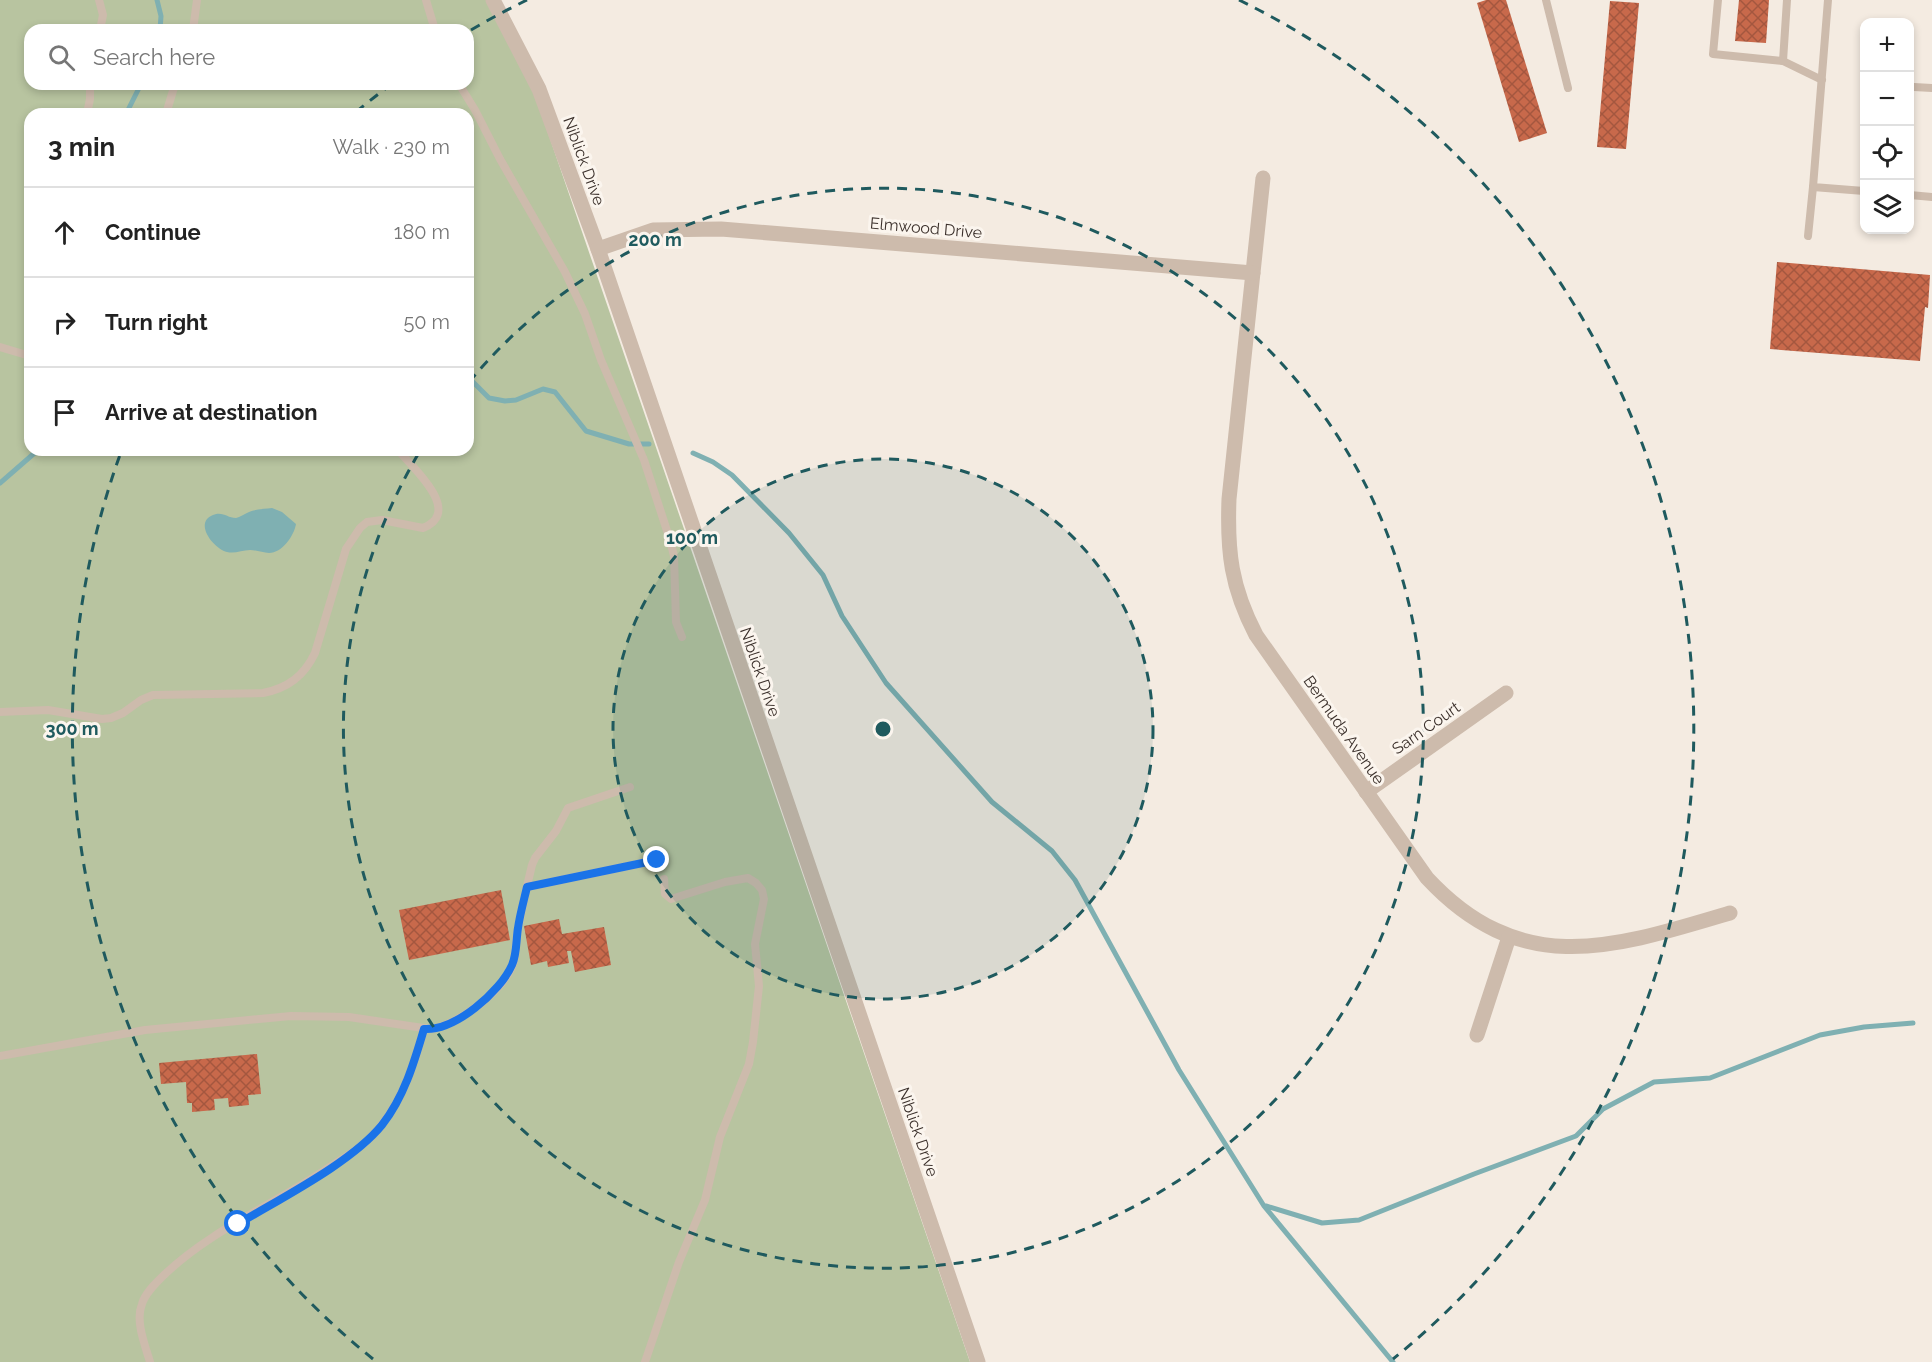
<!DOCTYPE html>
<html lang="en">
<head>
<meta charset="utf-8">
<style>
	body { margin:0; font-family:Raleway,sans-serif; background:#f2f2f2; color:#222 }
	.controls { position:absolute; right:18px; top:18px; display:grid; overflow:hidden; border-radius:12px; box-shadow:0 3px 9px #0003 }
	.controls button { width:54px; height:54px; display:grid; place-items:center; padding:0; border:0; border-bottom:2px solid #e0e0e0; background:#fff; color:#222; font:30px sans-serif }
	.stop { position:absolute; width:18px; height:18px; margin:-14px; border:4px solid #1a73e8; border-radius:50%; background:#fff }
	.stop.end { background:#1a73e8; border-color:#fff; box-shadow:0 2px 6px #0008 }
	.list { margin:0; padding:0; list-style:none }
	h2 { display:flex; justify-content:space-between; align-items:center; height:78px; margin:0; padding:0 24px; font-size:26px }
	h2 small { font-size:20px; font-weight:400; color:#767676 }
	.list li { display:grid; grid-template-columns:39px 1fr auto; gap:18px; align-items:center; box-sizing:border-box; height:90px; padding:0 24px; border-top:2px solid #e0e0e0 }
	.list b { display:block; font-size:22px; white-space:nowrap }
	.list em { font-size:20px; font-style:normal; color:#767676 }
	.icon { flex:none; width:33px; height:33px; fill:none; stroke:currentColor; stroke-width:2; stroke-linecap:round; stroke-linejoin:round }
	.map { position:relative; flex:none; width:1932px; height:1362px; overflow:hidden }
	.search { position:absolute; background:#fff; box-shadow:0 3px 9px #0003; left:24px; top:24px; width:450px; height:66px; display:flex; align-items:center; gap:15px; box-sizing:border-box; padding:0 21px; border-radius:18px; color:#767676; font-size:22px }
	.panel { position:absolute; background:#fff; box-shadow:0 3px 9px #0003; left:24px; top:108px; width:450px; height:348px; border-radius:18px }
	.map>svg:first-child { display:block }
	.green { fill:#b8c4a0; fill-rule:evenodd }
	.water { fill:#7fb0b2 }
	.lines { fill:none; stroke-linecap:round; stroke-linejoin:round }
	.stream { stroke:#7fb0b2; stroke-width:5 }
	.building { fill:url(#building-cross-hatch) }
	.service { stroke:#cdbbac; stroke-width:8 }
	.minor { stroke:#cdbbac; stroke-width:15 }
	.route { stroke:#1a73e8; stroke-width:8 }
	.ring { fill:none; stroke:#1f5a5e; stroke-width:3; stroke-dasharray:10 8 }
	.labels { text-anchor:middle; dominant-baseline:central; stroke-width:6; stroke-linejoin:round; paint-order:stroke }
	.street-label { font-size:16px; fill:#3b302b; stroke:#fbf5ee }
	.centre { fill:#1f5a5e; stroke:#fbf5ee; stroke-width:3 }
	.ring-label { font-size:18px; text-anchor:middle; font-weight:bold; fill:#1f5a5e; stroke:#fbf5ee; stroke-width:6; stroke-linejoin:round; paint-order:stroke }
</style>
</head>
<body>
<div class="map">
<svg width="1932" height="1362" viewBox="0 0 1932 1362">
	<defs>
		<pattern id="building-cross-hatch" width="8" height="8" patternUnits="userSpaceOnUse" patternTransform="scale(1.5)"><rect width="8" height="8" fill="#c8694b"/><path d="M0 0l8 8M0 8l8-8" fill="none" stroke="#a4573f"/></pattern>
	</defs>
	<rect width="100%" height="100%" fill="#f4ebe1"/>
	<path class="green" d="M0 0H487L534 92 970 1362H0ZM30 30H468V84H30ZM30 114H468V450H30Z"/>
	<path class="water" d="M272 508 282 512 296 524C294 536 282 553 269 553 263 553 256 550 250 550 242 550 235 554 227 552 214 549 193 523 213 515 223 511 227 518 236 518 240 517 244 514 249 512 256 509 264 509 272 508Z"/>
	<g class="lines">
		<g class="stream">
			<path d="M157 0 161 16 160 30"/>
			<path d="M126 114 141 84"/>
			<path d="M468 377 489 398 505 401 516 400 543 389 555 392 586 431 629 444H649"/>
			<path d="M693 453 713 462 732 475 789 533 823 575 842 616 886 683 992 802 1052 851 1075 880 1179 1070 1264 1206 1393 1362"/>
			<path d="M0 483 38 450"/>
			<path d="M1266 1206 1322 1223 1359 1220 1474 1174 1576 1136 1603 1109 1654 1082 1710 1078 1820 1035 1864 1027 1913 1023"/>
		</g>
	</g>
	<g class="building">
		<path d="M1486 0H1506L1547 133 1519 142 1477 3Z"/>
		<path d="M1739 0H1769L1766 43 1735 41Z"/>
		<path d="M1610 1 1639 3 1626 149 1597 147Z"/>
		<path d="M1777 262 1930 275 1928 308 1925 307 1920 361 1770 349Z"/>
		<path d="M501 890 510 940 409 960 399 910Z"/>
		<path d="M559 919 562 934 604 927 611 965 575 972 571 951H567L569 963 548 967 547 961 531 965 524 926Z"/>
		<path d="M257 1054 261 1094 248 1095 249 1105 229 1107 228 1098 214 1099 215 1110 192 1112V1103H187L186 1082 161 1084 159 1063Z"/>
	</g>
	<g class="lines">
		<g class="service">
			<path d="M99 0 103 15 100 30"/>
			<path d="M426 0 435 30"/>
			<path d="M1546 0 1568 88"/>
			<path d="M1718 0 1713 54 1783 61 1822 80"/>
			<path d="M1828 0 1813 187 1864 191"/>
			<path d="M193 30 197 0"/>
			<path d="M1783 61 1787 0"/>
			<path d="M459 84 475 110 500 159 565 272 585 314 601 360 644 460 670 540 674 556 676 622 682 637"/>
			<path d="M1914 87 1932 88"/>
			<path d="M87 114 90 99V84"/>
			<path d="M166 114 175 84"/>
			<path d="M1910 195 1932 197"/>
			<path d="M1808 236 1813 187"/>
			<path d="M0 347 30 356"/>
			<path d="M0 712 48 710 102 719 111 718 123 713 141 700 153 695 263 693C288 688 304 676 315 653L346 549 360 528 367 522 382 520 423 528C464 512 412 467 398 450"/>
			<path d="M527 887 657 860"/>
			<path d="M0 1056 145 1030 291 1016 349 1017 430 1029C458 1026 506 989 514 961 516 951 516 939 518 929 522 907 527 886 532 865L535 858 556 831 568 808 630 787"/>
			<path d="M150 1362C145 1345 135 1321 142 1304 145 1293 156 1283 164 1275 210 1231 272 1205 325 1170 340 1160 357 1151 370 1138 400 1109 413 1068 424 1029"/>
			<path d="M645 1362 679 1262 705 1200 720 1137 749 1064 753 1042 759 986 755 944 764 899 762 890 756 883 748 878 725 882 671 899 665 894 664 879"/>
		</g>
		<g class="minor">
			<path d="M493 0 539 89 598 249 978 1362"/>
			<path d="M1263 178 1229 499C1227 552 1231 587 1256 635L1427 878C1521 979 1613 948 1730 913"/>
			<path d="M598 249 653 230 721 229 1253 273"/>
			<path d="M1366 792 1506 693"/>
			<path d="M1477 1035 1509 937"/>
		</g>
	</g>
	<g class="lines">
		<path class="route" d="M238 1224C281 1198 351 1163 382 1125 404 1097 414 1063 424 1029 455 1031 500 992 512 965 517 954 516 940 518 928 520 914 524 900 527 887L657 860"/>
	</g>
	<circle cx="883" cy="729" r="270" fill="#1f5a5e" fill-opacity=".12"/>
	<g class="ring">
		<circle cx="883" cy="729" r="270"/>
		<path d="M469 382A540 540 0 1 1 420 451"/>
		<path d="M373 1359A811 811 0 0 1 121 452M356 112A811 811 0 0 1 389 86M471 30A811 811 0 0 1 527 0M1239 0A811 811 0 0 1 1393 1359"/>
	</g>
	<g class="labels">
		<g class="street-label">
			<text transform="translate(584 161) rotate(70)">Niblick Drive</text>
			<text transform="translate(926 228) rotate(5)">Elmwood Drive</text>
			<text transform="translate(760 672) rotate(71)">Niblick Drive</text>
			<text transform="translate(1426 728) rotate(-35)">Sarn Court</text>
			<text transform="translate(1344 730) rotate(55)">Bermuda Avenue</text>
			<text transform="translate(918 1132) rotate(71)">Niblick Drive</text>
		</g>
	</g>
	<circle cx="883" cy="729" r="9" class="centre"/>
	<g class="ring-label">
		<text x="655" y="246">200 m</text>
		<text x="692" y="544">100 m</text>
		<text x="72" y="735">300 m</text>
	</g>
</svg>
<div class="controls">
<button>+</button>
<button>−</button>
<button><svg class="icon" aria-label="locate" viewBox="0 0 24 24"><circle cx="12" cy="12" r="6"/><path d="M12 2v4M12 18v4M2 12h4M18 12h4"/></svg></button>
<button><svg class="icon" aria-label="layers" viewBox="0 0 24 24"><path d="M12 4l9 5-9 5-9-5zM3 14l9 5 9-5"/></svg></button>
</div>
<div class="stop" style="left:238px;top:1224px"></div>
<div class="stop end" style="left:657px;top:860px"></div>
<div class="search"><svg class="icon" aria-label="search" viewBox="0 0 24 24"><circle cx="10" cy="10" r="6"/><path d="M15 15l6 6"/></svg>Search here</div>
<section class="panel">
<h2>3 min<small>Walk · 230 m</small></h2>
<ul class="list">
<li><svg class="icon" aria-label="ahead" viewBox="0 0 24 24"><path d="M12 20V5M6 11l6-6 6 6"/></svg><div><b>Continue</b></div><em>180 m</em></li>
<li><svg class="icon" aria-label="right" viewBox="0 0 24 24"><path d="M7 20v-9h11M14 6l5 5-5 5"/></svg><div><b>Turn right</b></div><em>50 m</em></li>
<li><svg class="icon" aria-label="arrive" viewBox="0 0 24 24"><path d="M6 21V4h12l-3 4 3 4H6"/></svg><div><b>Arrive at destination</b></div></li>
</ul>
</section>
</div>
</body>
</html>
